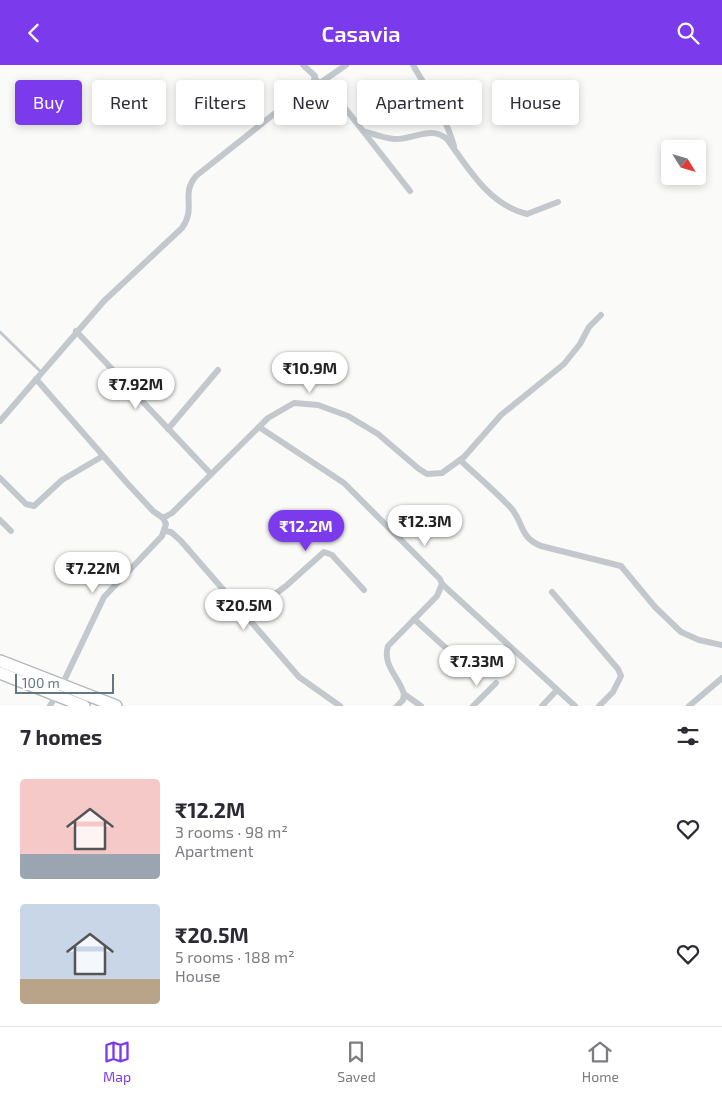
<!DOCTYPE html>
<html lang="en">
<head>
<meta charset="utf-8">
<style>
  :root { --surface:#fff; --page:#f2f2f3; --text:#2b2b33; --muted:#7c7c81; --line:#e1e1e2; --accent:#7c3aed }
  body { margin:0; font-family:"Exo 2",sans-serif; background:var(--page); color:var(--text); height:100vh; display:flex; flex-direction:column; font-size:19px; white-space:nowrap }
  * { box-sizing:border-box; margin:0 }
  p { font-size:16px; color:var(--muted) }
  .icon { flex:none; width:28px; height:28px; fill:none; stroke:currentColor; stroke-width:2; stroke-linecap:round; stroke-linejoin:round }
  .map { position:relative; height:641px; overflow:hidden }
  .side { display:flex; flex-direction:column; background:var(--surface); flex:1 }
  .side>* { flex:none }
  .hud { position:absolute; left:15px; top:15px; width:692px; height:45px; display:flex; gap:10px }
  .needle { width:32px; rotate:127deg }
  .fabs { position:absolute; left:661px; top:75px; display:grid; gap:10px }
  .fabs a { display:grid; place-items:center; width:45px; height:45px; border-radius:5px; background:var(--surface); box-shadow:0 2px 8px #0003; font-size:25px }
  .scale { position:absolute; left:15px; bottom:12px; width:99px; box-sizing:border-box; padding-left:5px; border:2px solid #657683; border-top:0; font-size:14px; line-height:18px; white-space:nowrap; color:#657683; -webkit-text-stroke:4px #fff; paint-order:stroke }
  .price { position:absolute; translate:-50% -42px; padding:0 11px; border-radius:18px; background:#fff; color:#222; font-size:16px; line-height:32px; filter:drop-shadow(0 1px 2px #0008) }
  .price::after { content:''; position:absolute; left:50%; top:30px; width:15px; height:11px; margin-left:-8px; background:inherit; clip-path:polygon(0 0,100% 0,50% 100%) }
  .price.selected { background:var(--accent); color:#fff }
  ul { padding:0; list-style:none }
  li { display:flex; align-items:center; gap:15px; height:125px; padding:0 20px }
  li span { display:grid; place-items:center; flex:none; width:140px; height:100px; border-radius:5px; color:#555 }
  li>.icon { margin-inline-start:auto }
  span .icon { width:60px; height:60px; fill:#fffc; stroke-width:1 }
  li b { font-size:21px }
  h2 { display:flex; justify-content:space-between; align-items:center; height:60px; padding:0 20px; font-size:21px }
  .chip { padding:0 18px; border-radius:5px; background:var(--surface); box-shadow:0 2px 8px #0003; font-size:18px; line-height:45px }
  .chip.selected { background:var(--accent); color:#fff }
  header { display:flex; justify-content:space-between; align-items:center; height:65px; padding:0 20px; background:var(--accent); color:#fff; font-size:22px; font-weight:600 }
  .dock { display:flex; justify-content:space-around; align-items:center; height:70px; border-top:1px solid var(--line); background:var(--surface); font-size:14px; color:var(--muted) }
  .dock a { display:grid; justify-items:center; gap:2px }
  .dock .selected { color:var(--accent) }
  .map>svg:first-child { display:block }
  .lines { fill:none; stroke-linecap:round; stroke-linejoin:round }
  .highway-casing { stroke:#b4b9bd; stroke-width:14 }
  .lane { stroke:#c3c8cc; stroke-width:3 }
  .street { stroke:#c3c8cc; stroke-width:6 }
  .highway { stroke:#fff; stroke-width:11 }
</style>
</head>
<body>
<header><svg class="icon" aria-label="back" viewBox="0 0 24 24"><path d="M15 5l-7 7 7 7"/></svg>Casavia<svg class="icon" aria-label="search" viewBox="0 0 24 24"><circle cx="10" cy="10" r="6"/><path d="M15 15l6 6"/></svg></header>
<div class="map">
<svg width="722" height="641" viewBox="0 0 722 641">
  <rect width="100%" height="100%" fill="#fafaf8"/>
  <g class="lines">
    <defs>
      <g id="highway">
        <polyline points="0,596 116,641"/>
        <polyline points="0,608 84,641"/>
      </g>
    </defs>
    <use href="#highway" class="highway-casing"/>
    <polyline class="lane" points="0,267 41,307"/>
    <g class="street">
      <path d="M413,0C428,26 446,52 454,81"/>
      <polyline points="315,14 334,29 410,126"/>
      <polyline points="320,18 346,0"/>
      <path d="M363,66C373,69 383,73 394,74C414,75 430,60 447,74C469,104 489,140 527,149L558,137"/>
      <polyline points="76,266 210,408"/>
      <polyline points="36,314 127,418 153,446 163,453 172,448 268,353 294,338 318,340 348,351 378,369 419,404 427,409 442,408 464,392 501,350 564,299 580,279 589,262 601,250"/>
      <path d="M0,356L104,236L182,163C197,142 180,130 196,111L313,18L315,11L303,0"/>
      <path d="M259,362L344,418L440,514L442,519L437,531L388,581C382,600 399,612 404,629L403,635L397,641"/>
      <polyline points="168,364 218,305"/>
      <path d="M460,395C477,411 495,426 511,443C524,458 519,472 541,481L621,501L655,542L681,567L699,575L722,580"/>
      <polyline points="0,413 26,439 34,441 62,415 103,391"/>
      <polyline points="0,455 11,466"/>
      <polyline points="165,466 171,467 181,476 299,612 340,641"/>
      <polyline points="442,519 575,641"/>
      <polyline points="552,527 618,604 621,611 613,627 599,641"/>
      <polyline points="245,551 286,521 324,487 332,490 364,525"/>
      <polyline points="414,554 459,595"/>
      <polyline points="62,620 104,532 162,471 166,459 163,453"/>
      <polyline points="404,629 421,641"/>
      <polyline points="50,641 56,630"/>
      <polyline points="473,641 496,618"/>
      <polyline points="542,641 557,625"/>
      <polyline points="689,641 722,613"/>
    </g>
    <use href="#highway" class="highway"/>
  </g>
</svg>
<div class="fabs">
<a><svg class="needle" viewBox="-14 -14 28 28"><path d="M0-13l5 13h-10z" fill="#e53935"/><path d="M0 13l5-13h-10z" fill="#7c7c81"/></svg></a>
</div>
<div class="scale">100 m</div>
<b class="price" style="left:310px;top:329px">₹10.9M</b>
<b class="price" style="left:136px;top:345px">₹7.92M</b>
<b class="price" style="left:425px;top:482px">₹12.3M</b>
<b class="price selected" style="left:306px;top:487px">₹12.2M</b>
<b class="price" style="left:93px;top:529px">₹7.22M</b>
<b class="price" style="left:244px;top:566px">₹20.5M</b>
<b class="price" style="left:477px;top:622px">₹7.33M</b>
<div class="hud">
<a class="chip selected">Buy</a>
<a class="chip">Rent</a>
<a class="chip">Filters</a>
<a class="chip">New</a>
<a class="chip">Apartment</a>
<a class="chip">House</a>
</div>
</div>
<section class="side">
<h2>7 homes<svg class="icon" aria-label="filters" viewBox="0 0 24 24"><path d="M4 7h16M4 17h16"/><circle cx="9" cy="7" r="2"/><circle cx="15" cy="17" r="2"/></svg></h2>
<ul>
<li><span style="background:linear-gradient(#f6c9c9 75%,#9aa5b1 0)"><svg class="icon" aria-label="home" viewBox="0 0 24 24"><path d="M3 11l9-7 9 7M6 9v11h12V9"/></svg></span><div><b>₹12.2M</b><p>3 rooms · 98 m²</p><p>Apartment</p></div><svg class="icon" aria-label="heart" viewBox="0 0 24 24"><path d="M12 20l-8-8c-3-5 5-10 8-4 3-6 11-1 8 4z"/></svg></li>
<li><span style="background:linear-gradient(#c9d6e8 75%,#b9a48a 0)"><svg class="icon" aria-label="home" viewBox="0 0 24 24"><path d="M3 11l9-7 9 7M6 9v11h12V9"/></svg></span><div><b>₹20.5M</b><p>5 rooms · 188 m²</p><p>House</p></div><svg class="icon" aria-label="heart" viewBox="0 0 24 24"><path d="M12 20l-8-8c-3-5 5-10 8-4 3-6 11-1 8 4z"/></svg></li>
</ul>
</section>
<nav class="dock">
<a class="selected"><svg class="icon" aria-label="map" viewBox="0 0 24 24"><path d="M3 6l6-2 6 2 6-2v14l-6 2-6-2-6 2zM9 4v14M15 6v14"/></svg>Map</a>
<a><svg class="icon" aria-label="saved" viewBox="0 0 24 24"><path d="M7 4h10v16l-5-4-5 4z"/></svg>Saved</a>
<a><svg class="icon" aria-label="home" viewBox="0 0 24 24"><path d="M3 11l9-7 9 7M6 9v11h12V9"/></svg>Home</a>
</nav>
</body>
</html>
